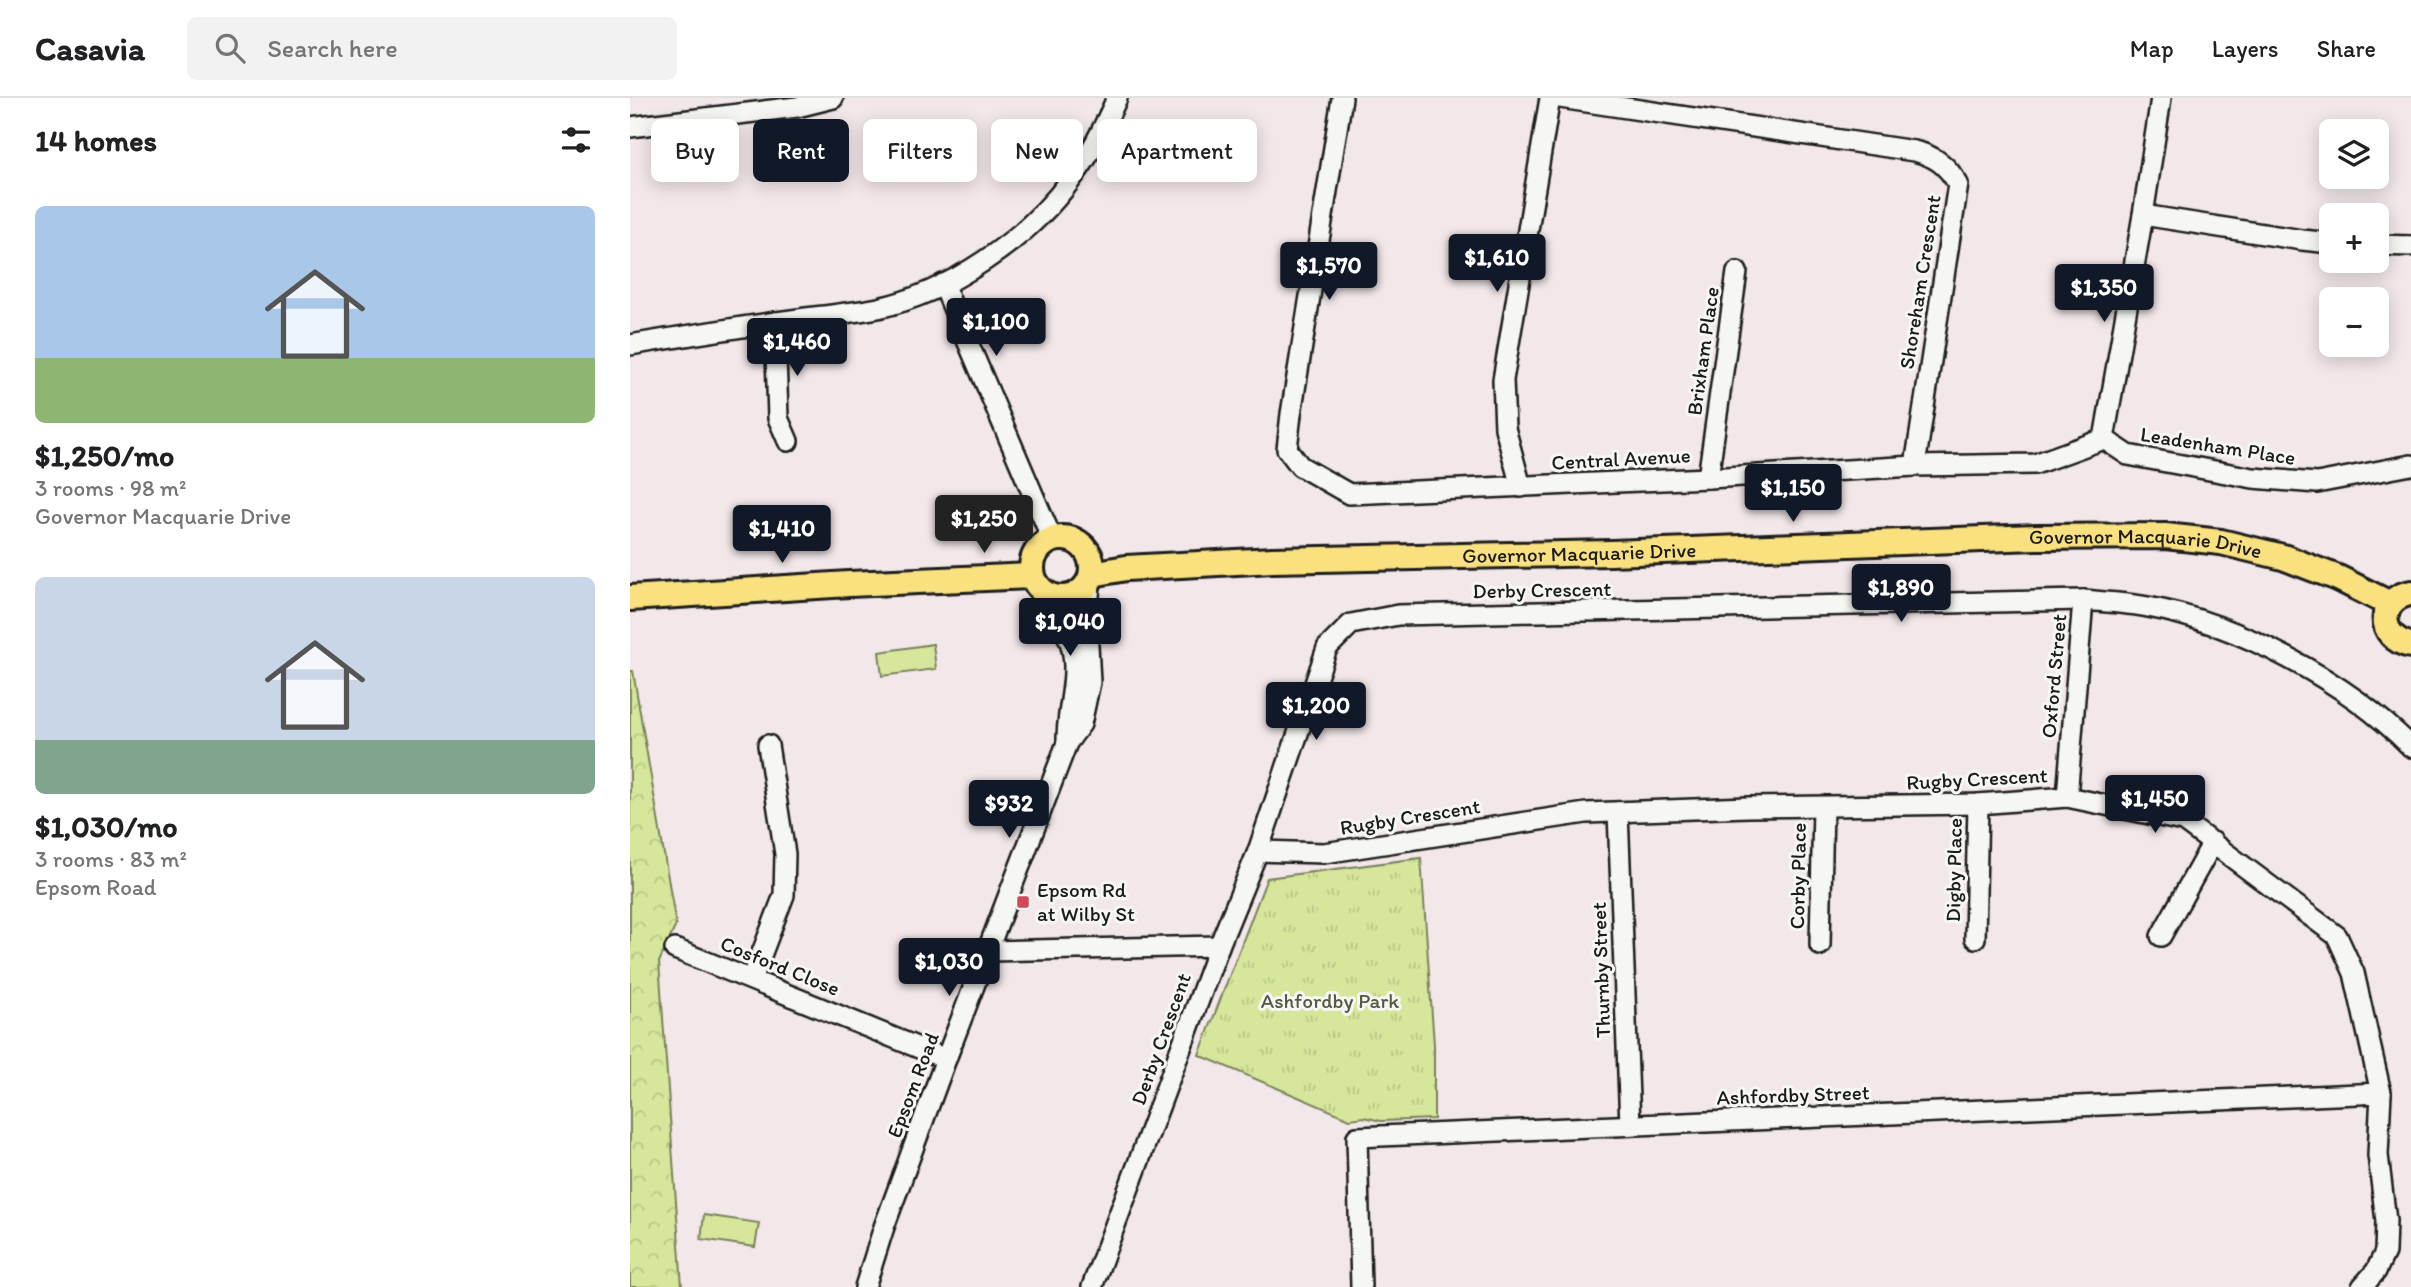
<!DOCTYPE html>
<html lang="en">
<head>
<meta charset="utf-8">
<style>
  :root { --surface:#fff; --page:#f2f2f2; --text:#202124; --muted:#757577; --line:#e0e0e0; --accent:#111827 }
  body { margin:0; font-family:Itim,sans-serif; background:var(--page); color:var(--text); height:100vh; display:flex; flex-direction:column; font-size:26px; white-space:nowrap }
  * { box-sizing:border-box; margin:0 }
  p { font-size:23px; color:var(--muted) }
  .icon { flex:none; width:38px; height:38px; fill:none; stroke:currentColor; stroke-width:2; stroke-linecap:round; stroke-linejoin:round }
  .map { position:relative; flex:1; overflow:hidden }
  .sheet { display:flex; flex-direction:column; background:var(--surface); width:630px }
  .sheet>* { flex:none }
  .top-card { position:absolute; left:21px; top:21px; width:665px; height:63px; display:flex; gap:14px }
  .fabs { position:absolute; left:1689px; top:21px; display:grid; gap:14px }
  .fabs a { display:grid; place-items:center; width:70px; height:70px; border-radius:10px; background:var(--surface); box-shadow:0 4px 18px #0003; font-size:35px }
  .price { position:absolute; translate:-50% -60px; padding:0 16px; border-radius:7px; background:var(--accent); color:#fff; font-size:23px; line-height:46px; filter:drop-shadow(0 2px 4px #0008) }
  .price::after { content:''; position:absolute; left:50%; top:42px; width:21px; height:16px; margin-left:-10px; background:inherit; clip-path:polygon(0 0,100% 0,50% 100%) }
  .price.active { background:#222; color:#fff }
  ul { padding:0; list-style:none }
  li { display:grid; align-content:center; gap:14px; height:371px; padding:0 35px }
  li span { display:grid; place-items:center; height:217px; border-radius:10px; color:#555 }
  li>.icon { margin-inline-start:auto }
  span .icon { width:126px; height:126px; fill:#fffc; stroke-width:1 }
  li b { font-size:30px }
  h2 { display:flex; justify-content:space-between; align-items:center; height:84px; padding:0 35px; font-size:30px }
  .chip { padding:0 24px; border-radius:10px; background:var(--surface); box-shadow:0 4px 18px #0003; font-size:24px; line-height:63px }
  .chip.active { background:var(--accent); color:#fff }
  header { display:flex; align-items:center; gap:42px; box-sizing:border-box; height:98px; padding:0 35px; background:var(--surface); border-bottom:2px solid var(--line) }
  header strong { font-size:33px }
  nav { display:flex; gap:38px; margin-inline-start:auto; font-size:24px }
  .search { width:490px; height:63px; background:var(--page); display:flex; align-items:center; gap:18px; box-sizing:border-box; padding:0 24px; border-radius:10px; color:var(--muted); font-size:26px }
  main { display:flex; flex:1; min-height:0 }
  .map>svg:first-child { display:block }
  .forest { fill:url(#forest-crowns); stroke:#79825c; stroke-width:2 }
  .park { fill:url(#park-tufts); stroke:#79825c; stroke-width:2 }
  .pitch { fill:#d6e79b; stroke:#79825c; stroke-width:2 }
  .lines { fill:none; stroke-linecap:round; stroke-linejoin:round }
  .minor-casing { stroke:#1c1c1c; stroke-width:24 }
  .major-casing { stroke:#1c1c1c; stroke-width:30 }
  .minor { stroke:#f6f6f2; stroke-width:19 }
  .major { stroke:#fae180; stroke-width:24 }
  .poi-dot { fill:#d1495b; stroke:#f6f6f2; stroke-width:2.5 }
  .labels { text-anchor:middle; stroke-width:6; stroke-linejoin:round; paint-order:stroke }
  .street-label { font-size:21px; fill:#1c1c1c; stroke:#f6f6f2 }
  .poi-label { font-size:21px; fill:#1c1c1c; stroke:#f6f6f2; text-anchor:start }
  .park-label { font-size:21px; fill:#545942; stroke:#f6f6f2 }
</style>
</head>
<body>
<header>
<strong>Casavia</strong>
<div class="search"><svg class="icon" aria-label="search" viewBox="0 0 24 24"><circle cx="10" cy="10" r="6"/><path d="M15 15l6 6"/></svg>Search here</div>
<nav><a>Map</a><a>Layers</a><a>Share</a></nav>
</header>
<main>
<section class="sheet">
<h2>14 homes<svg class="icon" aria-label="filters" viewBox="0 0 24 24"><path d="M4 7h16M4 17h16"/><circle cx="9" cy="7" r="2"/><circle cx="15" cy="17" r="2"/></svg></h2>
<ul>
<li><span style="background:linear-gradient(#a9c7e8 70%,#8fb573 0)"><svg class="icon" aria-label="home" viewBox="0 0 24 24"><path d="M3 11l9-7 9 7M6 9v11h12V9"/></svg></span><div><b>$1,250/mo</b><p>3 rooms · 98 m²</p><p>Governor Macquarie Drive</p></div></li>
<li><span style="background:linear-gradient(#c9d6e8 75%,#7fa58c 0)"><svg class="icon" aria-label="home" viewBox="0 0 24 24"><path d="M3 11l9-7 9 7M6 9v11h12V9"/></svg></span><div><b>$1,030/mo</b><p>3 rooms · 83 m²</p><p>Epsom Road</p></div></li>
</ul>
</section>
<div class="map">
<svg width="1781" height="1189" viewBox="0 0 1781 1189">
  <defs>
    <pattern id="forest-crowns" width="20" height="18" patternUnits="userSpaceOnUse" patternTransform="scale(1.75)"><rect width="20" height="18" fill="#d6e79b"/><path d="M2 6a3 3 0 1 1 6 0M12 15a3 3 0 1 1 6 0" fill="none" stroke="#b7c685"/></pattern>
    <pattern id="park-tufts" width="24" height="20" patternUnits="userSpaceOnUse" patternTransform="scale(1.75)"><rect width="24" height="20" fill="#d6e79b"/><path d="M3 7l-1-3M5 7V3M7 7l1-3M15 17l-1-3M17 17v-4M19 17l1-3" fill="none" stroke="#b7c685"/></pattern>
  </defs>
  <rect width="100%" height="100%" fill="#f2e7e9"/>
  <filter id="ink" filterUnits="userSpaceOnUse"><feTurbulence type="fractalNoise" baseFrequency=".0143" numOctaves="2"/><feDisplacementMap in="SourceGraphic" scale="14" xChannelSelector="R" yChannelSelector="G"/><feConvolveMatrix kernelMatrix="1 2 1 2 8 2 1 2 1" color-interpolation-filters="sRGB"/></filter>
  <g filter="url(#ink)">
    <polygon class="forest" points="0,573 3,573 46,827 29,864 52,1189 0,1189"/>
    <polygon class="park" points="791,760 804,947 804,1021 751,1023 734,1019 720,1021 569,957 637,780"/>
    <g class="pitch">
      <polygon points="303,546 306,571 252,578 249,554"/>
      <polygon points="74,1117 129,1125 125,1149 71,1141"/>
    </g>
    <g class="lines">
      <defs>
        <g id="minor">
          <polyline points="712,0 661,316 657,351 670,368 719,396 1078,380 1285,368 1405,366 1474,341"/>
          <path d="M930,0L1284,53C1305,58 1317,67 1328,86L1285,368"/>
          <polyline points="0,29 167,9 203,0"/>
          <polyline points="1513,117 1672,142 1701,145"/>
          <polyline points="1746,147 1781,148"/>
          <polyline points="313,186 422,441"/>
          <polyline points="145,224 148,320 158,343"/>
          <path d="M0,247C49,239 98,231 147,224C181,219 215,216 248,210C319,195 397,141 440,83C460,58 474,29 487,0"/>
          <polyline points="1474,341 1513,117 1531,0"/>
          <polyline points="1474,341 1498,357 1623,380 1687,385 1781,367"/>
          <polyline points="1078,380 1107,174"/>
          <polyline points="891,389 875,330 873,282 920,0"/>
          <path d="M412,493C422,511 435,528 441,547C450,579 436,611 437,645"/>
          <polyline points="1437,699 1453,502"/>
          <polyline points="988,714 1000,1027"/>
          <polyline points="628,753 694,755 956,715 1118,709 1348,706 1437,699 1553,723 1707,838 1724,875 1751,995 1748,1057 1756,1123 1755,1154 1746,1173 1732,1189"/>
          <polyline points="1531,838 1583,744"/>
          <polyline points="1345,840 1348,706"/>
          <polyline points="1190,847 1193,709"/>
          <polyline points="45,851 316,961"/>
          <polyline points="358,853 589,848"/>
          <polyline points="122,881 154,797 155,756 138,647"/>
          <polyline points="235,1189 254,1129 316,961 437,645 451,626 460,584 457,529 460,484"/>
          <path d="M462,1189L589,848L628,753L697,550L721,526L768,517L1453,502C1475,504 1497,505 1518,509C1607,525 1718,584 1781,649"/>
          <polyline points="731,1189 727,1039 1751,995"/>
        </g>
        <g id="major">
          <circle cx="432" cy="470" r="30"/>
          <path id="s1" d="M462,476L496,470L643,462L981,455L1406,439L1535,438L1591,444L1653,459L1708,480L1760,506"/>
          <path d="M1781,495C1747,500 1747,541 1781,547"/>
          <polyline points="0,500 219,486 402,478"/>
        </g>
      </defs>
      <use href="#minor" class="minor-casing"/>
      <use href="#major" class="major-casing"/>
      <use href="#minor" class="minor"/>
      <use href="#major" class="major"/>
    </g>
  </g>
  <rect class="poi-dot" x="386" y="797" width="14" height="14" rx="3.5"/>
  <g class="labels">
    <g class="street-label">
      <text transform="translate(1290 184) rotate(-81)" y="7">Shoreham Crescent</text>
      <text transform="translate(1073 253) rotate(-82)" y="7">Brixham Place</text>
      <text transform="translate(1588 348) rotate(9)" y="7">Leadenham Place</text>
      <text transform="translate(991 361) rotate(-3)" y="7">Central Avenue</text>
      <text dy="7" stroke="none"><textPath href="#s1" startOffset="1055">Governor Macquarie Drive</textPath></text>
      <text dy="7" stroke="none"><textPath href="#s1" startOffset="488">Governor Macquarie Drive</textPath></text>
      <text transform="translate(912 492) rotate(-1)" y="7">Derby Crescent</text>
      <text transform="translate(1424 578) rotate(-85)" y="7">Oxford Street</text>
      <text transform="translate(1347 681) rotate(-3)" y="7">Rugby Crescent</text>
      <text transform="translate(780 719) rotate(-9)" y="7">Rugby Crescent</text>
      <text transform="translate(1324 772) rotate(-89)" y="7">Digby Place</text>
      <text transform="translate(1168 778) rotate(-89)" y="7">Corby Place</text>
      <text transform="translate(150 868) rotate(22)" y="7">Cosford Close</text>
      <text transform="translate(971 872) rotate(-92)" y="7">Thurnby Street</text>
      <text transform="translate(531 941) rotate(-70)" y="7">Derby Crescent</text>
      <text transform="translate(283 987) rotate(-69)" y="7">Epsom Road</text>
      <text transform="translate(1163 997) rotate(-2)" y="7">Ashfordby Street</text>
    </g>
    <g class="poi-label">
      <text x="407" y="799">Epsom Rd<tspan x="407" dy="24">at Wilby St</tspan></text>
    </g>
    <g class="park-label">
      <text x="700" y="910">Ashfordby Park</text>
    </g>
  </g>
</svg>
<div class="fabs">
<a><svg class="icon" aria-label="layers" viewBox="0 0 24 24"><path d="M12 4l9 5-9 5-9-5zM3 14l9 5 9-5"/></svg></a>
<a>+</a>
<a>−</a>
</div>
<b class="price" style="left:867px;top:196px">$1,610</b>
<b class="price" style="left:699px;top:204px">$1,570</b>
<b class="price" style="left:1474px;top:226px">$1,350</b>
<b class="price" style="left:366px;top:260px">$1,100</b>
<b class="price" style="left:167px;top:280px">$1,460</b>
<b class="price" style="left:1163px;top:426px">$1,150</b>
<b class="price active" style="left:354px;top:457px">$1,250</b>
<b class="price" style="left:152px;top:467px">$1,410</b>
<b class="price" style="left:1271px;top:526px">$1,890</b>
<b class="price" style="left:440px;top:560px">$1,040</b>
<b class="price" style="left:686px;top:644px">$1,200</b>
<b class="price" style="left:1525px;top:737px">$1,450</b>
<b class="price" style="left:379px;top:742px">$932</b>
<b class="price" style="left:319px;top:900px">$1,030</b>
<div class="top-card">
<a class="chip">Buy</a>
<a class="chip active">Rent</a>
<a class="chip">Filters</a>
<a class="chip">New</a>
<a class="chip">Apartment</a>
</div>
</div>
</main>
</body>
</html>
